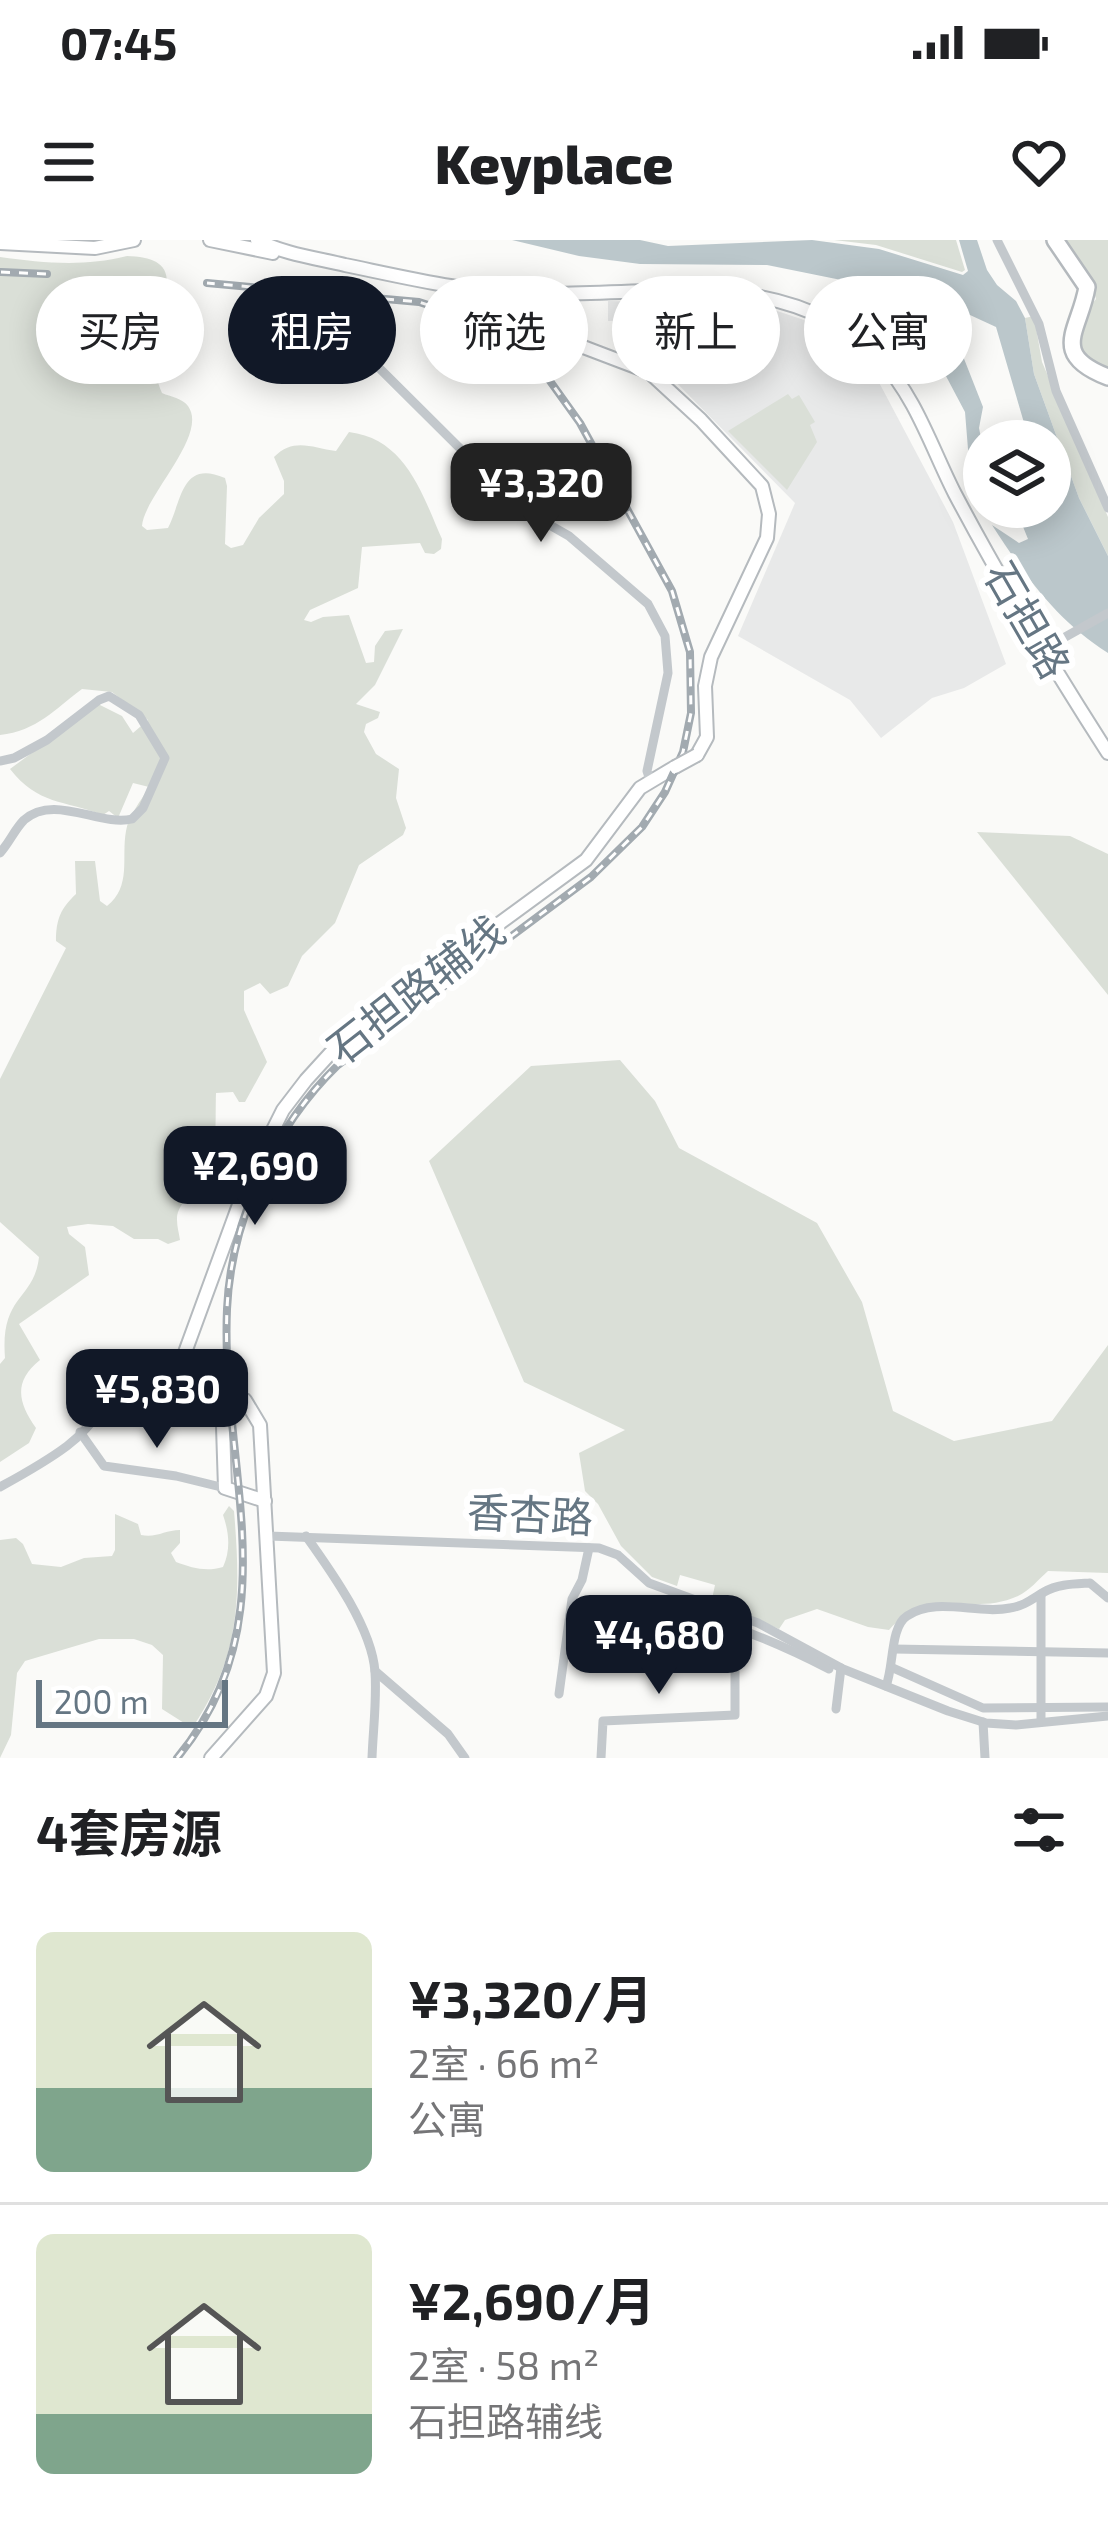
<!DOCTYPE html>
<html lang="zh">
<head>
<meta charset="utf-8">
<style>
  :root { --surface:#fff; --page:#f6f6f6; --text:#202124; --muted:#757577; --line:#e0e0e0; --accent:#111827 }
  body { margin:0; font-family:"Exo 2","Noto Sans SC",sans-serif; background:var(--page); color:var(--text); height:100vh; display:flex; flex-direction:column; font-size:45px; white-space:nowrap }
  * { box-sizing:border-box; margin:0 }
  p { font-size:39px; color:var(--muted) }
  .icon { flex:none; width:66px; height:66px; fill:none; stroke:currentColor; stroke-width:2; stroke-linecap:round; stroke-linejoin:round }
  .map { position:relative; height:1518px; overflow:hidden }
  .details { display:flex; flex-direction:column; background:var(--surface); flex:1 }
  .details>* { flex:none }
  .guide { position:absolute; left:36px; top:36px; width:1038px; height:108px; display:flex; gap:24px }
  .buttons { position:absolute; left:963px; top:180px; display:grid; gap:24px }
  .buttons a { display:grid; place-items:center; width:108px; height:108px; border-radius:50%; background:var(--surface); box-shadow:0 6px 30px #0003; font-size:60px }
  .scale { position:absolute; left:36px; bottom:30px; width:192px; box-sizing:border-box; padding-left:12px; border:6px solid #657683; border-top:0; font-size:33px; line-height:42px; white-space:nowrap; color:#657683; -webkit-text-stroke:9px #fff; paint-order:stroke }
  .price { position:absolute; translate:-50% -102px; padding:0 27px; border-radius:24px; background:var(--accent); color:#fff; font-size:39px; line-height:78px; filter:drop-shadow(0 3px 6px #0008) }
  .price::after { content:''; position:absolute; left:50%; top:72px; width:36px; height:27px; margin-left:-18px; background:inherit; clip-path:polygon(0 0,100% 0,50% 100%) }
  .price.current { background:#222; color:#fff }
  ul { padding:0; list-style:none }
  li { display:flex; align-items:center; gap:36px; height:300px; padding:0 36px }
  li+li { border-top:3px solid var(--line) }
  li span { display:grid; place-items:center; flex:none; width:336px; height:240px; border-radius:18px; color:#555 }
  li>.icon { margin-inline-start:auto }
  span .icon { width:144px; height:144px; fill:#fffc; stroke-width:1 }
  li b { font-size:51px }
  h2 { display:flex; justify-content:space-between; align-items:center; height:144px; padding:0 36px; font-size:51px }
  .tag { padding:0 42px; border-radius:54px; background:var(--surface); box-shadow:0 6px 30px #0003; font-size:42px; line-height:108px }
  .tag.current { background:var(--accent); color:#fff }
  .status { display:flex; justify-content:space-between; align-items:center; height:84px; padding:0 60px; background:var(--surface); direction:ltr }
  .status svg { height:33px; fill:currentColor }
  header { display:flex; justify-content:space-between; align-items:center; height:156px; padding:0 36px; background:var(--surface); font-size:54px; font-weight:800 }
  .map>svg:first-child { display:block }
  .built { fill:#e8e9e9 }
  .green { fill:#dadfd7 }
  .water { fill:#bbc7cb }
  .lines { fill:none; stroke-linecap:round; stroke-linejoin:round }
  .major-casing { stroke:#b5babe; stroke-width:16 }
  .highway-casing { stroke:#b4b9bd; stroke-width:20 }
  .minor { stroke:#c3c8cc; stroke-width:9 }
  .major { stroke:#fff; stroke-width:12 }
  .highway { stroke:#fff; stroke-width:15 }
  .rail-casing { stroke:#a2aab0; stroke-width:8 }
  .rail { stroke:#fff; stroke-width:3; stroke-dasharray:9; stroke-linecap:butt }
  .major-bridge-casing { stroke:#b5babe; stroke-width:16; stroke-linecap:butt }
  .major-bridge { stroke:#fff; stroke-width:12 }
  .labels { text-anchor:middle; stroke-width:12; stroke-linejoin:round; paint-order:stroke }
  .street-label { font-size:42px; fill:#657683; stroke:#fff }
</style>
</head>
<body>
<div class="status"><b>07:45</b><svg viewBox="0 0 49 12"><path d="M0 12V9h3v3zM5 12V6h3v6zM10 12V3h3v9zM15 12V0h3v12zM26 1h20v11H26zM47 4h2v5h-2z"/></svg></div>
<header><svg class="icon" aria-label="menu" viewBox="0 0 24 24"><path d="M4 6h16M4 12h16M4 18h16"/></svg>Keyplace<svg class="icon" aria-label="heart" viewBox="0 0 24 24"><path d="M12 20l-8-8c-3-5 5-10 8-4 3-6 11-1 8 4z"/></svg></header>
<div class="map">
<svg width="1108" height="1518" viewBox="0 0 1108 1518">
  <rect width="100%" height="100%" fill="#fafaf8"/>
  <polygon class="built" points="608,61 756,64 804,80 843,105 874,133 953,282 1006,424 964,448 932,458 881,498 850,460 738,396 795,263 657,123 671,115 656,88 642,92 637,80 608,81"/>
  <g class="green">
    <polygon points="834,0 956,0 965,30 962,32 876,5"/>
    <polygon points="1061,0 1108,0 1108,133 1077,112 1079,80 1096,59 1089,36"/>
    <path d="M127,16C158,17 174,26 164,59L143,74C155,100 151,128 162,153C171,157 182,158 188,166C209,195 144,256 142,286L147,290L168,288C182,261 181,219 225,238L227,246L225,304L231,308L243,305L259,278L284,254V241L274,217C294,197 312,208 336,211L349,192C406,199 422,254 442,299L441,309L434,314L425,313L420,303L362,307L358,348L310,370L304,380L311,382L323,377L349,375L366,423L374,422L375,406L385,391L403,389L375,445L356,464L380,472L378,478L366,484L364,492L376,514L399,529L396,558L406,588L403,595L359,625L335,683L302,716L288,746L270,754L260,743L244,751V770L267,822L245,862H239L233,852L216,853C215,881 218,905 207,932C201,950 176,961 177,980C177,987 179,993 180,1000L168,1004L158,999H134L113,986L88,984L67,987L69,994L85,1007L89,1035L19,1084L40,1120C13,1142 18,1162 36,1188L29,1203L0,1222V1124L5,1118C0,1054 34,1061 39,1017L0,982V839L66,708L56,701C56,679 61,668 76,654L75,621H95L100,661L107,666C132,646 121,618 126,591C128,576 141,561 149,547L133,543L118,578L109,571L103,575C64,560 38,565 10,529L98,464L122,476L133,493L148,480L112,452L82,449C55,469 37,491 0,495V17C44,23 83,27 127,16Z"/>
    <polygon points="1034,76 1042,122 1108,277 1108,316 1079,258 1034,134 1025,78"/>
    <polygon points="788,154 792,159 799,155 815,182 810,185 817,202 787,250 728,191"/>
    <polygon points="977,592 1070,596 1108,614 1108,755"/>
    <path d="M620,820L655,861L679,908L817,983L862,1062L893,1171L954,1201L1052,1181L1108,1105V1333L1048,1331C1039,1339 1029,1351 1018,1356C969,1378 932,1343 889,1390L868,1387L817,1369L785,1380L779,1389L712,1359L715,1345L680,1335L677,1346L652,1337L621,1306L598,1264L585,1251L579,1213L625,1190L524,1142L429,921L531,826Z"/>
    <path d="M229,1266L234,1271C241,1355 241,1416 192,1488L162,1469L163,1415L152,1405L134,1399H99L25,1421L17,1433L11,1495L0,1518V1300L16,1298L23,1304L32,1324L61,1327L84,1318L112,1316L115,1310V1274L138,1284L141,1295C157,1298 165,1290 180,1290V1303L171,1313L176,1322C192,1328 206,1332 223,1327C231,1310 229,1292 223,1275Z"/>
  </g>
  <g class="water">
    <path d="M512,0H640L668,6L812,0L879,9L963,35L968,31L959,0H977L987,30L997,45L1016,61L1025,78L1034,134L1079,258L1108,316V413C1056,380 1025,336 992,285L1019,303L1028,299L1015,267H1050V201H1025L1027,193L996,87L970,75L915,65L866,45L767,25L640,24L579,16Z"/>
    <polygon points="959,106 983,167 979,188 984,213 984,249 968,209 965,172 938,121 941,111"/>
  </g>
  <g class="lines">
    <defs>
      <g id="major">
        <polyline points="210,0 273,13"/>
        <path d="M257,0C284,14 316,18 345,25C408,38 469,53 534,54C653,56 788,24 880,119C916,157 932,209 955,254C1002,343 1054,429 1108,513"/>
        <polyline points="0,3 95,8 134,0"/>
        <polyline points="454,50 486,70 649,132 701,180 762,246 769,274 767,298 711,417 705,446 707,497 697,515"/>
        <polyline points="222,1156 225,1248 265,1261"/>
        <path d="M211,1518L266,1456L274,1433L260,1185L245,1160C219,1155 189,1155 180,1126L248,940L283,870L306,840L337,806L373,776L586,620L640,548L675,527"/>
      </g>
      <path id="highway" d="M1055,0L1087,47C1080,90 1048,114 1108,137"/>
    </defs>
    <use href="#major" class="major-casing"/>
    <use href="#highway" class="highway-casing"/>
    <g class="minor">
      <polyline points="997,0 1039,84 1056,151 1108,268"/>
      <polyline points="345,94 520,268 569,296 648,364 665,396 668,433 647,531 650,540"/>
      <polyline points="1042,410 1108,373"/>
      <path d="M0,521L14,518L47,500L99,460L109,456L139,475L165,518L143,568L132,579C100,587 54,553 24,580C15,589 9,603 0,613"/>
      <polyline points="80,1192 104,1226 176,1236 225,1248"/>
      <path d="M0,1247C22,1235 47,1221 67,1206C111,1173 113,1124 180,1126"/>
      <polyline points="268,1296 599,1308 618,1315 649,1343 758,1383 843,1429 948,1471 986,1483 1016,1485 1108,1476"/>
      <path d="M306,1296C331,1331 372,1388 375,1432C377,1460 373,1490 372,1518"/>
      <path d="M621,1362C696,1369 763,1395 829,1429"/>
      <polyline points="894,1409 1108,1413"/>
      <polyline points="893,1428 983,1468 1108,1467"/>
      <polyline points="375,1431 448,1494 465,1518"/>
      <path d="M886,1446C894,1426 890,1387 907,1376C936,1356 978,1375 1010,1368C1024,1366 1032,1359 1044,1352C1058,1344 1074,1344 1090,1343L1108,1358"/>
      <polyline points="559,1454 572,1359 582,1340 589,1308"/>
      <polyline points="836,1469 841,1428"/>
      <polyline points="983,1482 985,1518"/>
      <polyline points="1041,1482 1041,1354"/>
      <polyline points="601,1518 603,1481 735,1475 735,1418 741,1389"/>
    </g>
    <use href="#major" class="major"/>
    <use href="#highway" class="highway"/>
    <defs>
      <g id="rail">
        <polyline points="1,32 47,34"/>
        <path d="M177,1518C292,1380 220,1228 227,1069C231,980 274,887 338,825L591,637L642,587L665,552L683,512L691,473L690,412L672,351L580,183L545,134L519,110L466,77L419,62L207,43"/>
      </g>
    </defs>
    <use href="#rail" class="rail-casing"/>
    <use href="#rail" class="rail"/>
    <defs>
      <polyline id="major-bridge" points="675,527 697,515"/>
    </defs>
    <use href="#major-bridge" class="major-bridge-casing"/>
    <use href="#major-bridge" class="major-bridge"/>
  </g>
  <g class="labels">
    <g class="street-label">
      <text transform="translate(1027 380) rotate(60)" y="15">石担路</text>
      <text transform="translate(416 750) rotate(-38)" y="15">石担路辅线</text>
      <text transform="translate(530 1275) rotate(3)" y="15">香杏路</text>
    </g>
  </g>
</svg>
<div class="buttons">
<a><svg class="icon" aria-label="layers" viewBox="0 0 24 24"><path d="M12 4l9 5-9 5-9-5zM3 14l9 5 9-5"/></svg></a>
</div>
<div class="scale">200 m</div>
<b class="price current" style="left:541px;top:305px">¥3,320</b>
<b class="price" style="left:255px;top:988px">¥2,690</b>
<b class="price" style="left:157px;top:1211px">¥5,830</b>
<b class="price" style="left:659px;top:1457px">¥4,680</b>
<div class="guide">
<a class="tag">买房</a>
<a class="tag current">租房</a>
<a class="tag">筛选</a>
<a class="tag">新上</a>
<a class="tag">公寓</a>
</div>
</div>
<section class="details">
<h2>4套房源<svg class="icon" aria-label="filters" viewBox="0 0 24 24"><path d="M4 7h16M4 17h16"/><circle cx="9" cy="7" r="2"/><circle cx="15" cy="17" r="2"/></svg></h2>
<ul>
<li><span style="background:linear-gradient(#dfe7d0 65%,#7fa58c 0)"><svg class="icon" aria-label="home" viewBox="0 0 24 24"><path d="M3 11l9-7 9 7M6 9v11h12V9"/></svg></span><div><b>¥3,320/月</b><p>2室 · 66 m²</p><p>公寓</p></div></li>
<li><span style="background:linear-gradient(#dfe7d0 75%,#7fa58c 0)"><svg class="icon" aria-label="home" viewBox="0 0 24 24"><path d="M3 11l9-7 9 7M6 9v11h12V9"/></svg></span><div><b>¥2,690/月</b><p>2室 · 58 m²</p><p>石担路辅线</p></div></li>
</ul>
</section>
</body>
</html>
